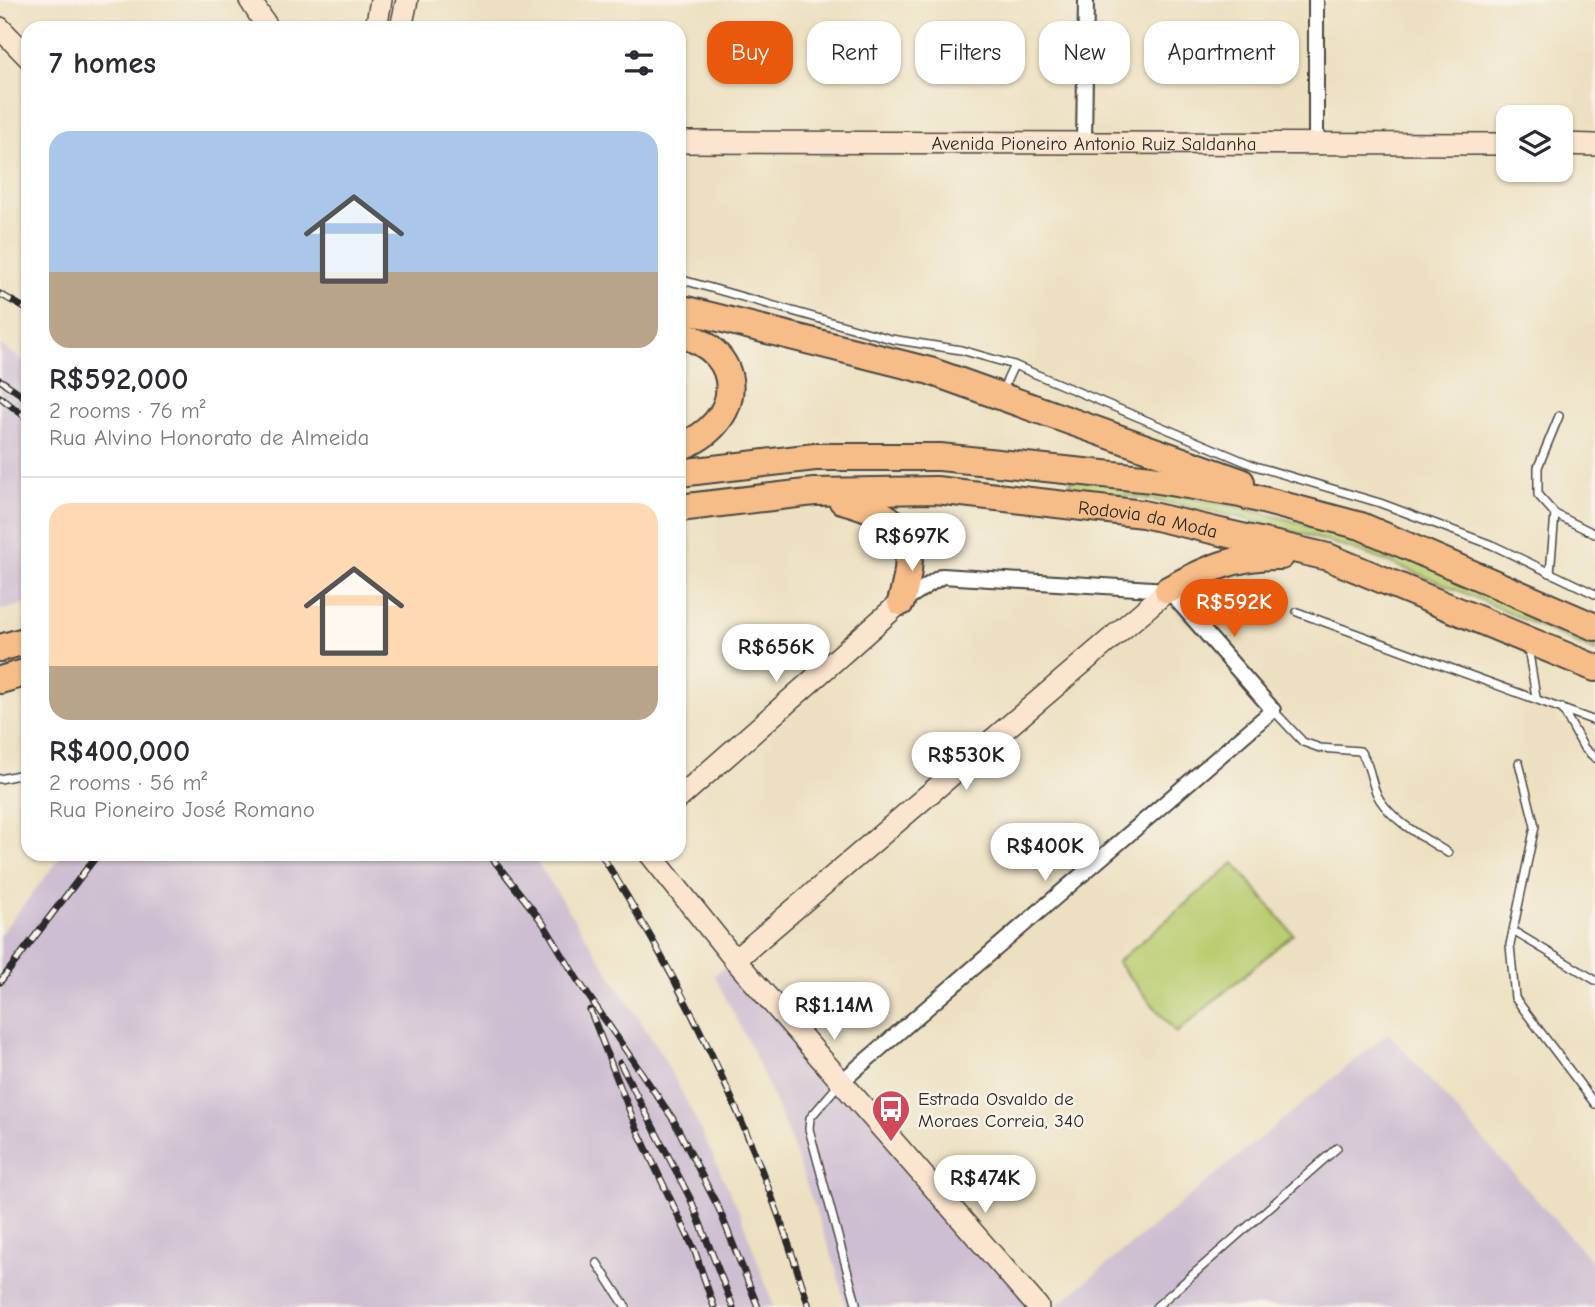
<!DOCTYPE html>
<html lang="en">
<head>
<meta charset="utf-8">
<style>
  :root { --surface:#fff; --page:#f7f7f7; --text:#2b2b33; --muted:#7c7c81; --line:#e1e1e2; --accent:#ea580c }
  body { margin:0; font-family:"Comic Neue",sans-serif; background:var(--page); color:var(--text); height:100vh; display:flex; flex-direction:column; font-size:26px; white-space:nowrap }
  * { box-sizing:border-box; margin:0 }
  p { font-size:23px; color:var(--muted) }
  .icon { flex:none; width:38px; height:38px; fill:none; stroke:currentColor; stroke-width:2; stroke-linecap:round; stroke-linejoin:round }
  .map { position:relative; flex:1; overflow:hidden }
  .sheet { position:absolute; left:21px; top:21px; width:665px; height:840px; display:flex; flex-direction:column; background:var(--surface); border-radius:21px; box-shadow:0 2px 5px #0004 }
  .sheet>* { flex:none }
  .banner { position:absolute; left:707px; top:21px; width:665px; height:63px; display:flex; gap:14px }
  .controls { position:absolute; left:1496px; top:105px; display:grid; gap:14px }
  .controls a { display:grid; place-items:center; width:77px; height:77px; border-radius:14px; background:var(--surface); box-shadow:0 2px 5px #0004; font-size:35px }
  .price { position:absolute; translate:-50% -60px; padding:0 16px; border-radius:24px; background:#fff; color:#222; font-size:23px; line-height:46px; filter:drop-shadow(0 2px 4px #0008) }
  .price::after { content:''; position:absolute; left:50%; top:42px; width:21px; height:16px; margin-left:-10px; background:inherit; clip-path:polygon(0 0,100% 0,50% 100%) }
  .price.selected { background:var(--accent); color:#fff }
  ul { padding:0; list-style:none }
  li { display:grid; align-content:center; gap:14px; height:371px; padding:0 28px }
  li+li { border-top:2px solid var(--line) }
  li span { display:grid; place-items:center; height:217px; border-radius:21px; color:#555 }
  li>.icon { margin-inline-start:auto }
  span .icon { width:126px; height:126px; fill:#fffc; stroke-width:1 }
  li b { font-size:30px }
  h2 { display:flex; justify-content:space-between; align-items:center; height:84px; padding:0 28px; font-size:30px }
  .tag { padding:0 24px; border-radius:21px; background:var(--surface); box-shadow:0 2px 5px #0004; font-size:24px; line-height:63px }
  .tag.selected { background:var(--accent); color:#fff }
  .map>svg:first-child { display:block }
  .industrial { fill:#cebed1 }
  .green { fill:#bacd71; stroke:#727c4e; stroke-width:2 }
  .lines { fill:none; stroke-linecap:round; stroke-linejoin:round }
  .lane-casing { stroke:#484641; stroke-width:10 }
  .street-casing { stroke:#484641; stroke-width:18 }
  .secondary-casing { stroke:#484641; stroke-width:24 }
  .highway-casing { stroke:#484641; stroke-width:30 }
  .lane { stroke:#fff; stroke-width:7 }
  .street { stroke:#fff; stroke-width:14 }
  .secondary { stroke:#fce5cf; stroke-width:21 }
  .highway { stroke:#f7bd88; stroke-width:26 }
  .rail-casing { stroke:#2b2b2b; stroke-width:7 }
  .rail { stroke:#f7f3e8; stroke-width:4.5; stroke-dasharray:13; stroke-linecap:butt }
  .labels { text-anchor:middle; stroke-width:5; stroke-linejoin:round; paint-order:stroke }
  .street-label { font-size:19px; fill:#2b2b2b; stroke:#f7f3e8 }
  .poi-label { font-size:19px; fill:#2b2b2b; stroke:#f7f3e8; text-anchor:start }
</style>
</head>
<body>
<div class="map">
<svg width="1595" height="1307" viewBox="0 0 1595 1307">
  <rect width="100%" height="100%" fill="#f7f3e8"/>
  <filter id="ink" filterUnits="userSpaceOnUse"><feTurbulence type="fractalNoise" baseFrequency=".0143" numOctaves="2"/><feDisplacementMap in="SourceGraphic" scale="14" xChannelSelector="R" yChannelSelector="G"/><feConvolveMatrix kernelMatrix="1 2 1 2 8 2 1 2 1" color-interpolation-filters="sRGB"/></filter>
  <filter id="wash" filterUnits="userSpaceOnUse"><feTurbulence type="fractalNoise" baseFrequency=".00686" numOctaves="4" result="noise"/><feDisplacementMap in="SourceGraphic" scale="28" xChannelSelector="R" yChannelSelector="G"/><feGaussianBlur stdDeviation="1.57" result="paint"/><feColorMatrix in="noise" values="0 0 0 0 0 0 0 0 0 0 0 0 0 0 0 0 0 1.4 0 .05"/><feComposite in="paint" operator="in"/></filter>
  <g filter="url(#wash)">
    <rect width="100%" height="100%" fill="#ede0c0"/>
    <g class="industrial">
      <polygon points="0,345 28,363 28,603 0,611"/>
      <polygon points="63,854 532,854 661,1053 688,1104 741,1215 774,1307 0,1307 0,935"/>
      <polygon points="735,960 1038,1307 846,1307 835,1265 789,1136 753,1051 714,975"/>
      <polygon points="1388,1033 1595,1265 1595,1307 1055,1307"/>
    </g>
    <g class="green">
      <path d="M1071,478C1171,492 1268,510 1363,542C1442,568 1518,606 1595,639V652C1518,617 1441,580 1360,552C1266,520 1169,500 1070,488Z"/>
      <polygon points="1234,863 1293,934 1176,1033 1117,962"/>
    </g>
  </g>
  <g filter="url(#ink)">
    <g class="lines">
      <defs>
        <g id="lane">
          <polyline points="679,279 891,339 961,350 1014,365"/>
          <polyline points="1002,391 1014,365 1255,466 1380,503 1492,545 1595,594"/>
          <polyline points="1559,416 1538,467 1538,495 1555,514 1595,534"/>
          <polyline points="1550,573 1555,514"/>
          <polyline points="1297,612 1595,721"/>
          <polyline points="1528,647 1536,697"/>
          <polyline points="1562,708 1584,748 1595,758"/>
          <path d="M1273,710L1303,742L1320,748L1360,751C1372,766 1370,785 1380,800C1396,824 1425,838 1448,853"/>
          <polyline points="1519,763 1535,826 1510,945 1515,998 1595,1104"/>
          <polyline points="0,779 28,773"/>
          <polyline points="1513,931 1595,980"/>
          <polyline points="839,1084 810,1118 809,1129 857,1307"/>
          <polyline points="597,1263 626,1307"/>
          <polyline points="1156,1307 1337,1148"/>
        </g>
        <g id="street">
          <polyline points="1084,142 1086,0"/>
          <polyline points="1316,142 1316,0"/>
          <polyline points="841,1082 1273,710 1168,590 942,576 902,602"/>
        </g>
        <g id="secondary">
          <polyline points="250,0 268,28"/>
          <polyline points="0,28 28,57"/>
          <polyline points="376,28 381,0"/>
          <polyline points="401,28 407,0"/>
          <path id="s1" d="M679,142L1508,144"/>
          <polyline points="1561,144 1595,145"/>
          <polyline points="679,798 901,602"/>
          <polyline points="650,854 735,960 1038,1307"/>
          <polyline points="735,960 1168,590"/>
        </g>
        <g id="highway">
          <polyline points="679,308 930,371 1241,482"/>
          <path d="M679,334C749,352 744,424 679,447"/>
          <polyline points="679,473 815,457 940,457 1152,479 1240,494 1361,526 1595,627"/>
          <path d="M842,500C906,517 920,538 901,602"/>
          <path id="s2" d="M679,508L814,492L936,490L1143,514L1328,557L1595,668"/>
          <path d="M1168,590C1206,569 1238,555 1281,556"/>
          <polyline points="0,648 28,640"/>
          <polyline points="0,680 28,672"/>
        </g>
      </defs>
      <use href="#lane" class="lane-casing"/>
      <use href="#street" class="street-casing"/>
      <use href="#secondary" class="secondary-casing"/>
      <use href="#highway" class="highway-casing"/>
      <use href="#lane" class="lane"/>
      <use href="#street" class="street"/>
      <use href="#secondary" class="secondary"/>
      <use href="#highway" class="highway"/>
      <defs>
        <g id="rail">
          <polyline points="0,294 28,310"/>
          <polyline points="0,380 28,399"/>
          <polyline points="0,397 28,419"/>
          <polyline points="489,854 543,923 577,979 673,1119 719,1209 758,1307"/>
          <path d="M601,854C691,996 760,1146 809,1307"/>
          <polyline points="0,982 98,854"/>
          <polyline points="590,1010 636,1127 694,1249 714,1307"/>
          <polyline points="620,1063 691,1200 733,1307"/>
        </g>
      </defs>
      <use href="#rail" class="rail-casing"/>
      <use href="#rail" class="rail"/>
    </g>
  </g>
  <defs>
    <symbol id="bus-pin" viewBox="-11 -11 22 30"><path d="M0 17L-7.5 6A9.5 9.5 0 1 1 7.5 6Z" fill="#d1495b" stroke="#f7f3e8"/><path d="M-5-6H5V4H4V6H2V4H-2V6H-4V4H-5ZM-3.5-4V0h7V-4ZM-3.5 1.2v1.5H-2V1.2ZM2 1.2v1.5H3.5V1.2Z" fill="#fff"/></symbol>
  </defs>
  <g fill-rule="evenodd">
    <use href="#bus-pin" x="869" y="1087" width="44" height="60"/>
  </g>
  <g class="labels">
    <g class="street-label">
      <text dy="7" stroke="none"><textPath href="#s1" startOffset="415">Avenida Pioneiro Antonio Ruiz Saldanha</textPath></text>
      <text dy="7" stroke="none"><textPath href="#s2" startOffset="472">Rodovia da Moda</textPath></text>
    </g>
    <g class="poi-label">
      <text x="918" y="1105">Estrada Osvaldo de<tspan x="918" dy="22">Moraes Correia, 340</tspan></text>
    </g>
  </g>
</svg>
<div class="controls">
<a><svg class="icon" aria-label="layers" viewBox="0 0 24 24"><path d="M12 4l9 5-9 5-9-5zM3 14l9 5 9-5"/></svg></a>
</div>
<b class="price" style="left:912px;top:573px">R$697K</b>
<b class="price selected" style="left:1234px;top:639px">R$592K</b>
<b class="price" style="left:776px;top:684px">R$656K</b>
<b class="price" style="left:966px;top:792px">R$530K</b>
<b class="price" style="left:1045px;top:883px">R$400K</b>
<b class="price" style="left:834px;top:1042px">R$1.14M</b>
<b class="price" style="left:985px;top:1215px">R$474K</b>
<div class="banner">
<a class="tag selected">Buy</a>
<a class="tag">Rent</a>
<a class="tag">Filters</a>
<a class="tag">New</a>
<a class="tag">Apartment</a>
</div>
<section class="sheet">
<h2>7 homes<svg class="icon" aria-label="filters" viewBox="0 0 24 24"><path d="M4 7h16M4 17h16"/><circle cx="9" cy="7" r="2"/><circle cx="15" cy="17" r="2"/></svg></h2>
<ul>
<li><span style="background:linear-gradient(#a9c7e8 65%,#b9a48a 0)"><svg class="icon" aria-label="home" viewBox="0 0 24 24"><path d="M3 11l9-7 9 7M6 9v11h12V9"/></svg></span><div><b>R$592,000</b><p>2 rooms · 76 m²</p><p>Rua Alvino Honorato de Almeida</p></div></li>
<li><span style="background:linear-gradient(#ffd9b3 75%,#b9a48a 0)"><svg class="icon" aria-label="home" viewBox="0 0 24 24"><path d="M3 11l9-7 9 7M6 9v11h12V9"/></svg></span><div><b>R$400,000</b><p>2 rooms · 56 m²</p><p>Rua Pioneiro José Romano</p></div></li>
</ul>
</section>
</div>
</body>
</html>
